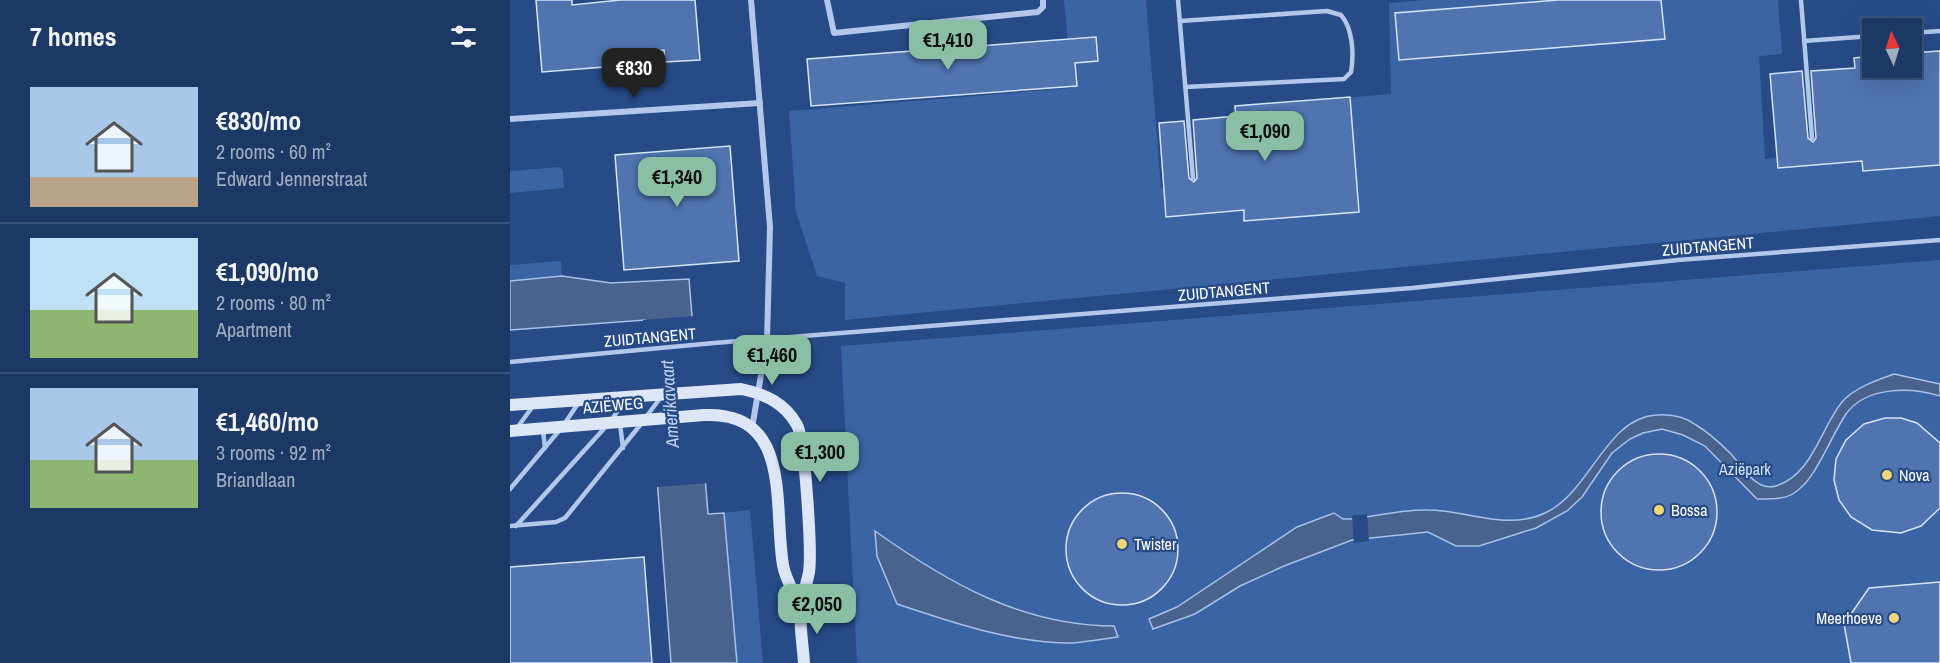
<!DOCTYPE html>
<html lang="en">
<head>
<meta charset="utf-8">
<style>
  :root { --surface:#1c3865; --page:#253f6b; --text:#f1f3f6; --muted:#a0acbf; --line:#3a5279; --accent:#8abfa5 }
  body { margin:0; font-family:"Archivo Narrow",sans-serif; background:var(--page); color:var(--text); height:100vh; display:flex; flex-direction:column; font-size:22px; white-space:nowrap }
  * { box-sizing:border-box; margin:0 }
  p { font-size:20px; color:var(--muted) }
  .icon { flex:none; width:33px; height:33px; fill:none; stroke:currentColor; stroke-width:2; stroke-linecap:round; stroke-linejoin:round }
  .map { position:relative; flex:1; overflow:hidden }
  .side { display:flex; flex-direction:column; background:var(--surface); width:510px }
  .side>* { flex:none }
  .needle { width:39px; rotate:356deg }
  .fabs { position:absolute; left:1352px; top:18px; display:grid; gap:12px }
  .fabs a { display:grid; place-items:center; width:60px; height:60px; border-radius:0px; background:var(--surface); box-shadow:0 6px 24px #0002,0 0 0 2px var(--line); font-size:30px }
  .price { position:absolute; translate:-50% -51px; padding:0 14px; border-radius:12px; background:var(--accent); color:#111; font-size:20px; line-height:39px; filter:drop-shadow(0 2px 3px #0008) }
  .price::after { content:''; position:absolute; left:50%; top:36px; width:18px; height:14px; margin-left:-9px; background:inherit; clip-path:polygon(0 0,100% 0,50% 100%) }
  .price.selected { background:#222; color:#fff }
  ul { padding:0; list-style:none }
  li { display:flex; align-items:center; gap:18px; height:150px; padding:0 30px }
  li+li { border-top:2px solid var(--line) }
  li span { display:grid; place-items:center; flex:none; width:168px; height:120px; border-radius:0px; color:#555 }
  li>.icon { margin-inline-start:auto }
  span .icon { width:72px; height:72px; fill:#fffc; stroke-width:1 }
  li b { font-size:26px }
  h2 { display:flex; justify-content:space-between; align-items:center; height:72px; padding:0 30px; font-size:26px }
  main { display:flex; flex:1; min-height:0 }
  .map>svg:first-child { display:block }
  .green { fill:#3b64a4 }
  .water { fill:#49628e; stroke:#a7c1e9; stroke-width:1.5 }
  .pier { fill:#264b87 }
  .building { fill:#4f74af; stroke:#d6e3f7; stroke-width:1.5 }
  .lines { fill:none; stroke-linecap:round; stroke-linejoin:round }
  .lane { stroke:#b2c7e9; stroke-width:4.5 }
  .street { stroke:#b2c7e9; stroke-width:6 }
  .secondary { stroke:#dce6f7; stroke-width:12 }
  .poi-dot { fill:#f1d678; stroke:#264b87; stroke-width:2 }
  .labels { text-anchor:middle; stroke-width:4.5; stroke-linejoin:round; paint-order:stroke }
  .street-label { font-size:16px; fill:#fff; stroke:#264b87 }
  .park-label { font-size:16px; fill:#d6e3f7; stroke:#264b87 }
  .poi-label { font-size:16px; fill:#fff; stroke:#264b87; text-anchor:start }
  .water-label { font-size:18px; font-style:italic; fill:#bed2f0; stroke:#264b87 }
</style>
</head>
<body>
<main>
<section class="side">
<h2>7 homes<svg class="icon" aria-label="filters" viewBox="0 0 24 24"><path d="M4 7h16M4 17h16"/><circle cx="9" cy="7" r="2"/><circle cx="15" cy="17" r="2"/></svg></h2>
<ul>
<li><span style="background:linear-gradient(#a9c7e8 75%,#b9a48a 0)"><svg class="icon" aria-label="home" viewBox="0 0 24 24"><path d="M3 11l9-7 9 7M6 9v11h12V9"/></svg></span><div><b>€830/mo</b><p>2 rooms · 60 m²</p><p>Edward Jennerstraat</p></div></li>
<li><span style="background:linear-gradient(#bfe0f5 60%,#8fb573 0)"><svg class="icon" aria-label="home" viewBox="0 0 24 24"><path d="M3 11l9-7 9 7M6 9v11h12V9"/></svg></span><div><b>€1,090/mo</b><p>2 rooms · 80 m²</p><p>Apartment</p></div></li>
<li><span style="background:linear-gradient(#a9c7e8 60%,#8fb573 0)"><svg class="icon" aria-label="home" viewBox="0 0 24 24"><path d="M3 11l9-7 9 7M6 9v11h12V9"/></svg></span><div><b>€1,460/mo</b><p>3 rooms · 92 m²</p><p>Briandlaan</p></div></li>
</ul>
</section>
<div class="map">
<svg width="1430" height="663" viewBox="0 0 1430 663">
  <rect width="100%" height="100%" fill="#264b87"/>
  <g class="green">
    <polygon points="554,0 636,0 651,188 727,182 723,107 881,94 879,3 916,0 1268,0 1272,54 1249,56 1255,159 1350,147 1362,68 1401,68 1401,54 1430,51 1430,216 335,320 335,283 307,276 286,212 279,111 562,88"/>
    <polygon points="49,167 53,170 54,188 0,193 0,171"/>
    <polygon points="1430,260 1430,663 347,663 331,346"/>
    <polygon points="51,261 52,276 0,281 0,265"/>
    <polygon points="240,510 253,663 227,663 214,513"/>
  </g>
  <g class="water">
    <polygon points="52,276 101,283 179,279 198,514 214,513 227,663 161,663 135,320 0,330 0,281"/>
    <path d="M1384,374L1430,384V396C1401,387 1356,386 1336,414C1328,426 1321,441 1314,454C1307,467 1299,482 1287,491C1276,500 1261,499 1247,499L1195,446L1173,435L1152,429L1133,433L1120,439L1102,453L1072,497L1057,511L1026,528L969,546H946L918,532L842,540L774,566L730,586L685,614L643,629L639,619L667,607L787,527L824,513L833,519H842C867,516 894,509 918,510C957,510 997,531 1035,513C1080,493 1096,417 1147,415C1161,414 1175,417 1186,425C1198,432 1211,444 1221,454C1232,466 1246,492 1266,486C1303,474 1310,429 1332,402C1344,388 1367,380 1384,374Z"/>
    <path d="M365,531C438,583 513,626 604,626L608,637C593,639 577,642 562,643C501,643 444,623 387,604L367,556Z"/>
  </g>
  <g class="pier">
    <polygon points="186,316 199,483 146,487 133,320"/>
    <polygon points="857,514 859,541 844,543 842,516"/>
  </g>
  <g class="building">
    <polygon points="26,0 62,0 62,5 110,0 185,0 190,60 155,62 154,50 106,56 107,66 32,72"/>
    <polygon points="1048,0 1151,0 1155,39 889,60 885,13"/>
    <polygon points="586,37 588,61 565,63 567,86 301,106 297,59"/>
    <polygon points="1430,51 1430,165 1353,171 1352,161 1268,168 1260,74 1292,71 1298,138 1303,142 1306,138 1301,71 1345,68 1344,58 1362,56 1362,68 1401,68 1401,53"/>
    <polygon points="840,97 849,212 734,221 734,210 656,217 649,123 674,121 679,178 684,182 687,178 683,120 726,116 725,106"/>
    <polygon points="220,146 229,261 114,270 105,155"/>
    <polygon points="1375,418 1391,418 1407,423 1430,443 1430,508 1411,526 1391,533 1362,530 1341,517 1329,500 1324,480 1326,459 1336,440 1354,424"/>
    <circle cx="1149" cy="512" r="58"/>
    <circle cx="612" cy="549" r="56"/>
    <polygon points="134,557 142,663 0,663 0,567"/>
    <polygon points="1430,582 1430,663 1341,663 1334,624 1359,588"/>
  </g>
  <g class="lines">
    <g class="lane">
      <polyline points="668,0 683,178"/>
      <polyline points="1291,0 1302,138"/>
      <path d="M670,21L817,11L831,15C843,29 844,54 841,72L834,79L675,87"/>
      <polyline points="1401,33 1430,31"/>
      <polyline points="1294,41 1362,36"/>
      <polyline points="0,362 204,343 902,288 1168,260 1430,240"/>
      <polyline points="136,417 151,397"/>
      <polyline points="110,424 113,448"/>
      <polyline points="7,428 23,406"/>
      <polyline points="33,430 35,448"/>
      <polyline points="0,489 53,426 69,402"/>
      <polyline points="0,526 46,522 55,518 131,424"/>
      <polyline points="6,526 100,422 116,399"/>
    </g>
    <g class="street">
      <polyline points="241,0 260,227 257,340 242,428"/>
      <polyline points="317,0 324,33 528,12 533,7 533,0"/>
      <polyline points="0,119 250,103"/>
    </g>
    <g class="secondary">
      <path d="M0,405L231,389C255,394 275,403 287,425C295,439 302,553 299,572C297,584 292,595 291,608C289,625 293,645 294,663"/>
      <path d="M0,431L194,415C283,411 263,505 273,565C275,579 285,594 291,608"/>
    </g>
  </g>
  <g class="poi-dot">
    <circle cx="1377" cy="475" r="6"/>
    <circle cx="1149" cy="510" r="6"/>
    <circle cx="612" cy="544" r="6"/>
    <circle cx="1384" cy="618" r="6"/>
  </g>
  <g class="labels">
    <g class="street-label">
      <text transform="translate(1198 246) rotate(-5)" y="6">ZUIDTANGENT</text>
      <text transform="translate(714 291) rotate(-5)" y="6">ZUIDTANGENT</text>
      <text transform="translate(140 337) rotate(-5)" y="6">ZUIDTANGENT</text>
      <text transform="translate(103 405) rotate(-5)" y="6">AZIËWEG</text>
    </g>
    <g class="park-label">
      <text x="1235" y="475">Aziëpark</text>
    </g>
    <g class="poi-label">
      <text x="1389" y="481">Nova</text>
      <text x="1161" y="516">Bossa</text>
      <text x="624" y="550">Twister</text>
      <text x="1372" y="624" text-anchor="end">Meerhoeve</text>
    </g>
    <g class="water-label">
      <text transform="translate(160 404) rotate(-94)" y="6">Amerikavaart</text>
    </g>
  </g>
</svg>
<div class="fabs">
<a><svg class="needle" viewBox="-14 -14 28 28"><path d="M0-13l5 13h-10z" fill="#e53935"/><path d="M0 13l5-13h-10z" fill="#a0acbf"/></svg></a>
</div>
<b class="price" style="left:438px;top:71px">€1,410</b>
<b class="price selected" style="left:124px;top:99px">€830</b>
<b class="price" style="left:755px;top:162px">€1,090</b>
<b class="price" style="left:167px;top:208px">€1,340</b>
<b class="price" style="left:262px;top:386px">€1,460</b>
<b class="price" style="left:310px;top:483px">€1,300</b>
<b class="price" style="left:307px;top:635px">€2,050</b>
</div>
</main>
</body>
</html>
